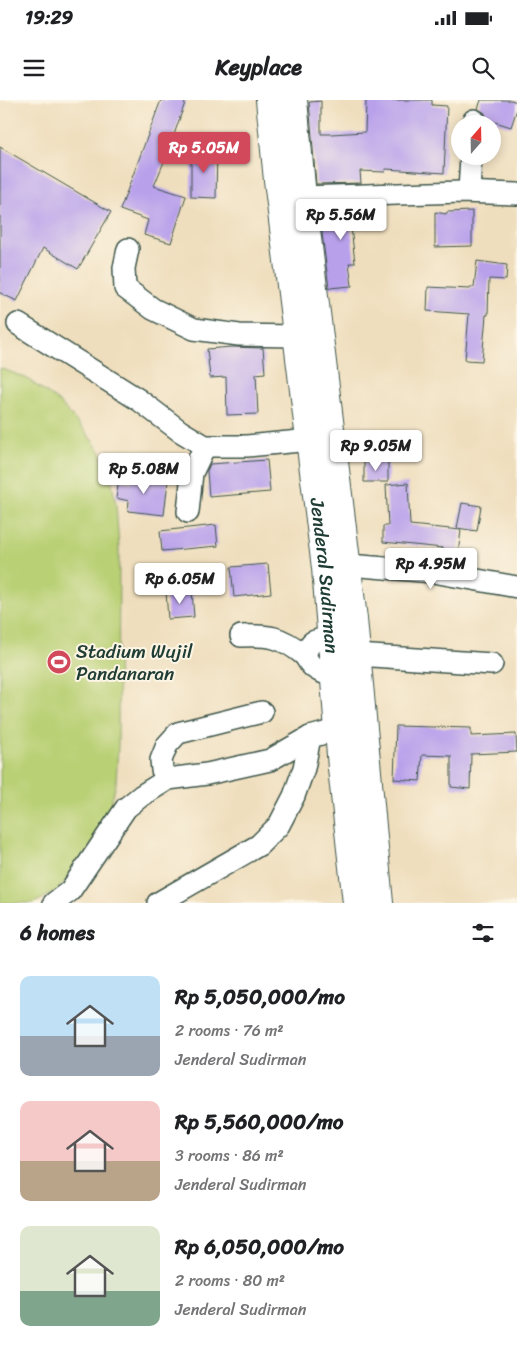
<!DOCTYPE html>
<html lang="en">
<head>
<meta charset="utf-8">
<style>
  :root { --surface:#fff; --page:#f6f6f6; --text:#202124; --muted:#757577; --accent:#d1495b }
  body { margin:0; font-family:Sriracha,sans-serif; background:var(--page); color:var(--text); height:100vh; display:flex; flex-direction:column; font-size:19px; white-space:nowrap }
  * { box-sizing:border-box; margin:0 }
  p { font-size:16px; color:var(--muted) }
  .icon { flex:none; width:28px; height:28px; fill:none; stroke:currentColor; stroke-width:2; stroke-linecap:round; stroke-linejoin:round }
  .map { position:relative; height:803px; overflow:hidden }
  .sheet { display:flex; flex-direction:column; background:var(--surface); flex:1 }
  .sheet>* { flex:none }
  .needle { width:32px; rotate:20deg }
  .tools { position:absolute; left:451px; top:15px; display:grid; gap:10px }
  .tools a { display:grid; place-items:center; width:50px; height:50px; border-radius:50%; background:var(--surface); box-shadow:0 2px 12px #0003; font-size:25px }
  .price { position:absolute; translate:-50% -42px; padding:0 11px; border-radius:5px; background:#fff; color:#222; font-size:16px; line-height:32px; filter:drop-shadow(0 1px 2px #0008) }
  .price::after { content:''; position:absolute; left:50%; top:30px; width:15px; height:11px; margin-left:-8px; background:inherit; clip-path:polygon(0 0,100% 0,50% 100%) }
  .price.on { background:var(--accent); color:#fff }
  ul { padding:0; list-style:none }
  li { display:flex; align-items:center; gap:15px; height:125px; padding:0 20px }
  li span { display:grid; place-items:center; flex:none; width:140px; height:100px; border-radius:10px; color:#555 }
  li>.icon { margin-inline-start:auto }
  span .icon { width:60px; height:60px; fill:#fffc; stroke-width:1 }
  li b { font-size:21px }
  h2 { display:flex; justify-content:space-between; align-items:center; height:60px; padding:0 20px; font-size:21px }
  .status { display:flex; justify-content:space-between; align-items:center; height:35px; padding:0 25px; background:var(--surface); direction:ltr }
  .status svg { height:14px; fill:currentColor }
  header { display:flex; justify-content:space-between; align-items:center; height:65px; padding:0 20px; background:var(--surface); font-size:22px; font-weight:700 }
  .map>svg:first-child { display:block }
  .green { fill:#b9d074; stroke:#6c8654 }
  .building { fill:#b8a0eb }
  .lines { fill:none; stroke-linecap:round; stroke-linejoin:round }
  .minor-casing { stroke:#3e5549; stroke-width:24 }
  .highway-casing { stroke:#3e5549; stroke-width:30 }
  .minor { stroke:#fff; stroke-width:21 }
  .highway { stroke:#fff; stroke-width:28 }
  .labels { text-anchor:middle; stroke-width:4; stroke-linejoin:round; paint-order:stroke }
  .street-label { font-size:19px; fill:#1f3d34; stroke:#fcf5e5 }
  .poi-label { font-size:19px; fill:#1f3d34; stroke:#fcf5e5; text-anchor:start }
</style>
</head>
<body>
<div class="status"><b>19:29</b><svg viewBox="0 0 49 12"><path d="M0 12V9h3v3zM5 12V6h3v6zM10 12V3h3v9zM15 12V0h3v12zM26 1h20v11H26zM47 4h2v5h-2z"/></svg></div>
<header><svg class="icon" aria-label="menu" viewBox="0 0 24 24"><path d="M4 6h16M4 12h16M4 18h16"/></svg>Keyplace<svg class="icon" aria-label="search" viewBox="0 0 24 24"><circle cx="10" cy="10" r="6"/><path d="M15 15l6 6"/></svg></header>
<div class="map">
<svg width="517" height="803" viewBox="0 0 517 803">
  <rect width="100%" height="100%" fill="#fcf5e5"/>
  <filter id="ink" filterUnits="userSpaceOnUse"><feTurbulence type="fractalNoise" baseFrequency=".02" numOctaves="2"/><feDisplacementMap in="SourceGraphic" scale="10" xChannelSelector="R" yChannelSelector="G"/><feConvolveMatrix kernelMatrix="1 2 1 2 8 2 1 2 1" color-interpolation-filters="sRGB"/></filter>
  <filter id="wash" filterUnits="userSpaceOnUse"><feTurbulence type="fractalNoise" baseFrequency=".0096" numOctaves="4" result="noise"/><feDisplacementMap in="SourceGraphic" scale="20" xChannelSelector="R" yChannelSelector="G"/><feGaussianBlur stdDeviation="1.12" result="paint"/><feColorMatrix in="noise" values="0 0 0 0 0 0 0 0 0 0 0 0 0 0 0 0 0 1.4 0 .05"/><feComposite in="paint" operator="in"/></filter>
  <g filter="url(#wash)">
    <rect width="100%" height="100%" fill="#efdebd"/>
    <polygon class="green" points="0,268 26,278 58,301 85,331 100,351 111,378 116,405 119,446 118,645 116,683 108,716 96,743 58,790 34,803 0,803"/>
    <g id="blocks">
      <g class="building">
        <polygon points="161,0 186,0 168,52 154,86 186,96 171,143 144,135 148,120 120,110"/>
        <polygon points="366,0 432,0 432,5 447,6 444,73 386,69 385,72 360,71 361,83 316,84 309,2 321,1 321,34 331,34 365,32"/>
        <polygon points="481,0 511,0 517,2 517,9 511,27 486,19 485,13 478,9"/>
        <polygon points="0,47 111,112 78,169 43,148 17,201 0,193"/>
        <polygon points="191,50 217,50 216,98 191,97"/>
        <polygon points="370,107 373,124 351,127 355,163 349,163 352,186 329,188 319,109"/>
        <polygon points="472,111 472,146 435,147 435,112 446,114 447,112"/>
        <polygon points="477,161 507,165 506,180 489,179 488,215 486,215 482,261 465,260 469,214 427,211 428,187 470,189 470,187 474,187"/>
        <polygon points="232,247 263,248 265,273 256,274 258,314 227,315 226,277 210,278 207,249"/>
        <polygon points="267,360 270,392 209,397 207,371 210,364"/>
        <polygon points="388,361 388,382 364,382 364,362"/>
        <polygon points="132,377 168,381 164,415 128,411 129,401 116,398 119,380 132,382"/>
        <polygon points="408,383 410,425 461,430 457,462 442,460 443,448 383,442 383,426 388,426 386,385"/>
        <polygon points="462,403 481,406 477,431 457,428"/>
        <polygon points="216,425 218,446 162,451 160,431"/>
        <polygon points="268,464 271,493 234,497 231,467"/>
        <polygon points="192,491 194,517 168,519 166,492"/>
        <polygon points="396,626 471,628 471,636 516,634 517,652 471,654 470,689 451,687 451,656 422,655 420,681 394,679"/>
      </g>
    </g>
  </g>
  <g filter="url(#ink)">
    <use href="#blocks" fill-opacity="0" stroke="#3e5549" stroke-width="1"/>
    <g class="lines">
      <defs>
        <g id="minor">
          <polyline points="474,24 474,20"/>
          <polyline points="469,92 471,56"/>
          <polyline points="302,97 462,92 517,94"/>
          <polyline points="128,149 124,168 125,188 153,209 194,229 239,235 297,236"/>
          <polyline points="18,224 139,300 180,331 205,346 247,346 311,340"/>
          <polyline points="188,412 192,373 205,346"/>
          <polyline points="331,467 361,466 433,472 517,487"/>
          <path d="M241,536C269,535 281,536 304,555C307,558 308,562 311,565C317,572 327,574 336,577"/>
          <polyline points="357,555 492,564"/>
          <path d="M305,556C310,538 316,540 333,538"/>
          <polyline points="168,679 162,670 161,660 167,645 178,633 262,612"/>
          <polyline points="54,803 70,791 126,708 141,696 168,679 207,674 270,660 310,637 340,629 352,628"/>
          <polyline points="158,803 259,745 279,725 294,696 304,668 310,637"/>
        </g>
        <g id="highway">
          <path id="s1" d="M270,0L278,80L326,468L342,668L357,803"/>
          <polyline points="293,0 302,97 353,519 379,803"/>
        </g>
      </defs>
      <use href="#minor" class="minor-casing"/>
      <use href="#highway" class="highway-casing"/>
      <use href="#minor" class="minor"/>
      <use href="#highway" class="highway"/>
    </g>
  </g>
  <defs>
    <symbol id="stadium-disc" viewBox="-11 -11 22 22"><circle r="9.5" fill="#d1495b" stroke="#fcf5e5"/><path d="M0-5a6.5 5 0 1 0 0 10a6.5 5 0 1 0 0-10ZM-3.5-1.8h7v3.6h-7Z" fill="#fff"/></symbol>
  </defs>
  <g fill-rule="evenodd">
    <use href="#stadium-disc" x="45" y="548" width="28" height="28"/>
  </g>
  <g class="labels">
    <g class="street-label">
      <text dy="7" stroke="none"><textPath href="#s1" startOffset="479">Jenderal Sudirman</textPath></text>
    </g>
    <g class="poi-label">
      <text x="76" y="558">Stadium Wujil<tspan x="76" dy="22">Pandanaran</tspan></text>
    </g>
  </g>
</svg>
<div class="tools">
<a><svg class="needle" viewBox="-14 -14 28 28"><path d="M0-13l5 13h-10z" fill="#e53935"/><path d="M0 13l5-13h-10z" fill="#757577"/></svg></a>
</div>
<b class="price on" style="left:204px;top:74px">Rp 5.05M</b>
<b class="price" style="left:341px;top:141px">Rp 5.56M</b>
<b class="price" style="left:376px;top:372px">Rp 9.05M</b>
<b class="price" style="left:144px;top:395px">Rp 5.08M</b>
<b class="price" style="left:431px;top:490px">Rp 4.95M</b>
<b class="price" style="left:180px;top:505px">Rp 6.05M</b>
</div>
<section class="sheet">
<h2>6 homes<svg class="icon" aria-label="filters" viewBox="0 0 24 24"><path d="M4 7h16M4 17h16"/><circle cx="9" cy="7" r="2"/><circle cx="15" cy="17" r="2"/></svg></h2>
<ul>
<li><span style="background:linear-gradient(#bfe0f5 60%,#9aa5b1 0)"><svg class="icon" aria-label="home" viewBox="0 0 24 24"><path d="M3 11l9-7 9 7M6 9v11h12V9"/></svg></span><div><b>Rp 5,050,000/mo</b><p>2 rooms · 76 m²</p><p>Jenderal Sudirman</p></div></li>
<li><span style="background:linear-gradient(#f6c9c9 60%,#b9a48a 0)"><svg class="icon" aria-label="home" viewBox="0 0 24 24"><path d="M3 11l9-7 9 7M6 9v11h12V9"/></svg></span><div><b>Rp 5,560,000/mo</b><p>3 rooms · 86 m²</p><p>Jenderal Sudirman</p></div></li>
<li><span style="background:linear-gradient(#dfe7d0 65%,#7fa58c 0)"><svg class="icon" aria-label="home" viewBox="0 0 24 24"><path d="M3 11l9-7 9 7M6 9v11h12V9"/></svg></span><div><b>Rp 6,050,000/mo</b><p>2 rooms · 80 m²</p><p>Jenderal Sudirman</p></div></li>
</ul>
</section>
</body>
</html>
